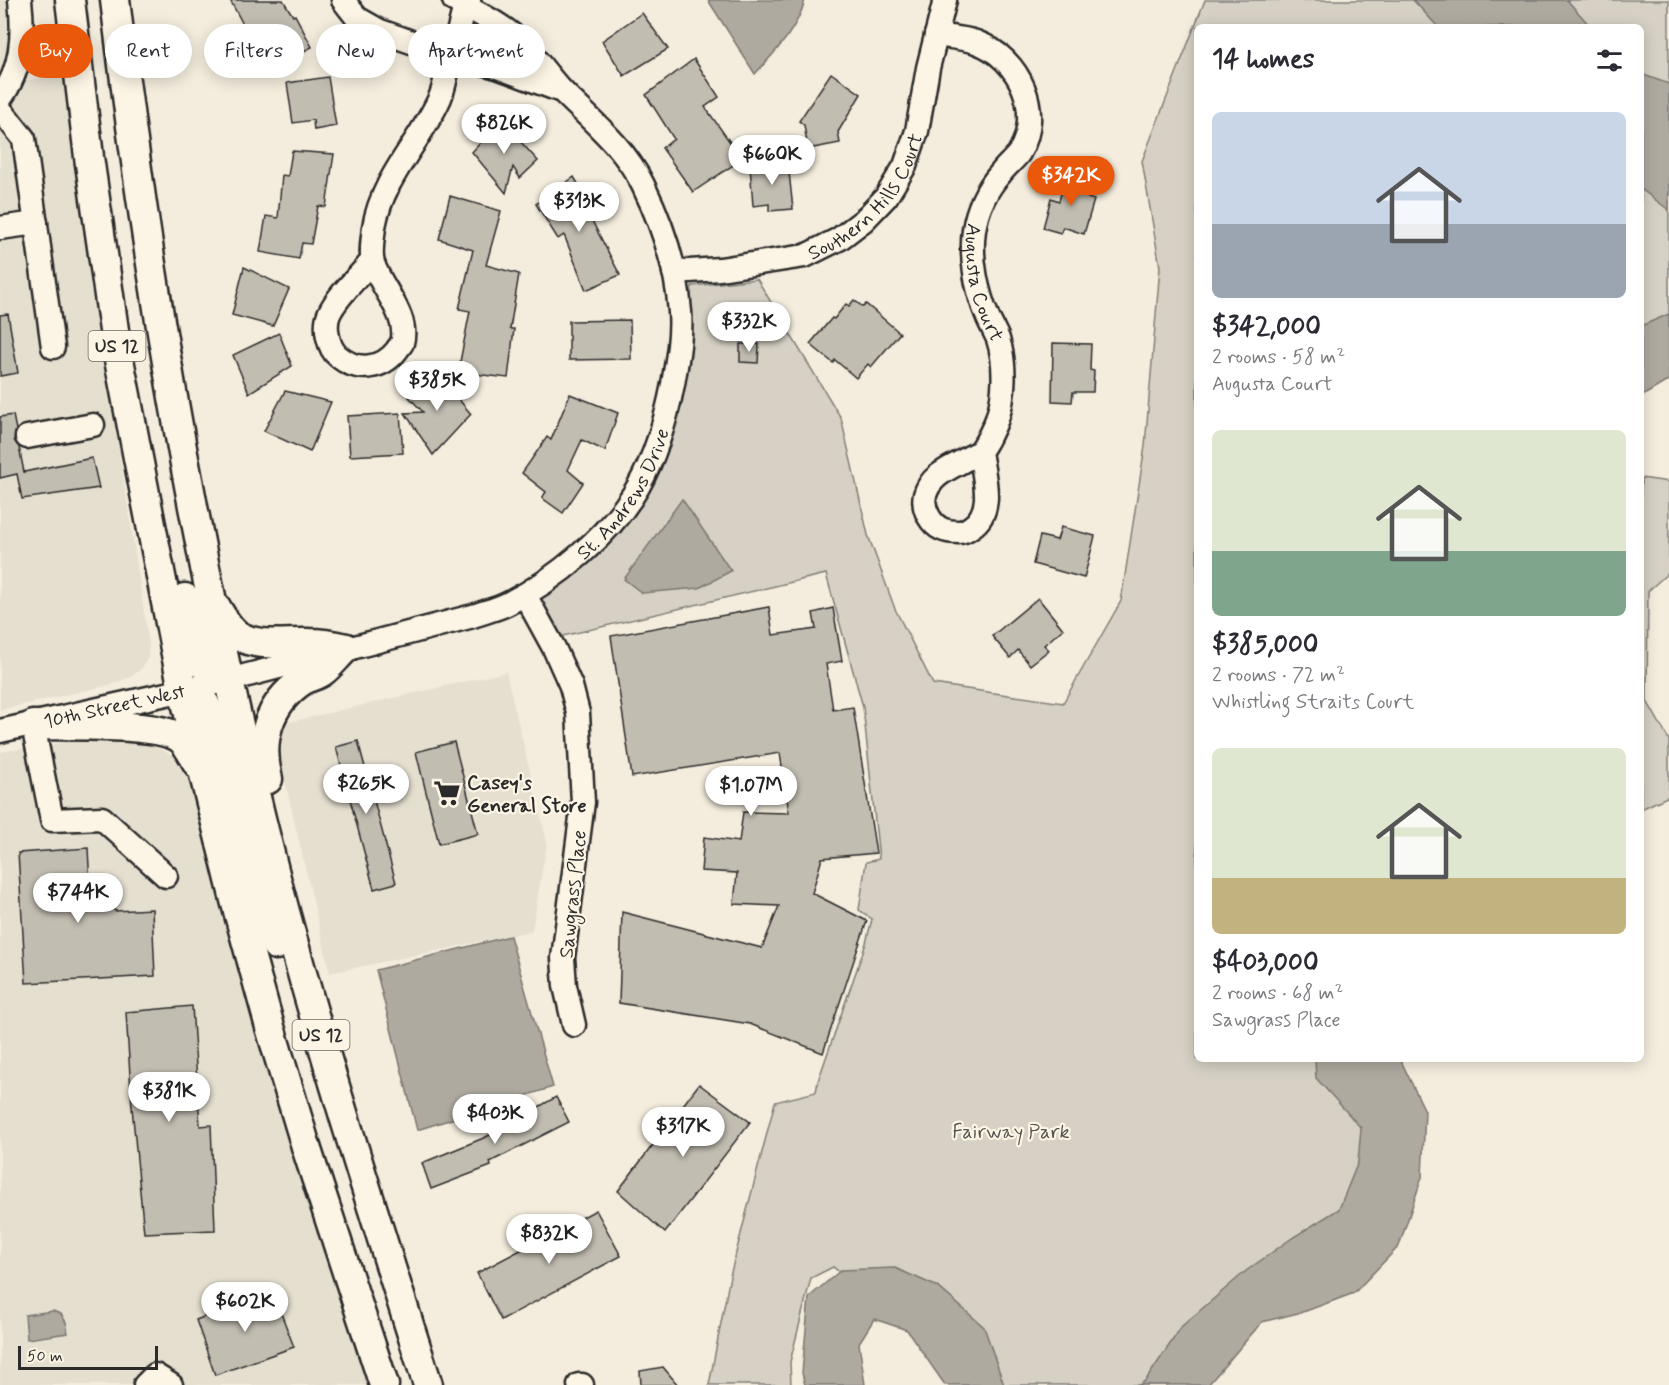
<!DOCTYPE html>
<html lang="en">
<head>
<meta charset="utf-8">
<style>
  :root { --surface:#fff; --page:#f2f2f3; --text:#2b2b33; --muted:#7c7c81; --accent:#ea580c }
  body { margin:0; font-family:Mynerve,sans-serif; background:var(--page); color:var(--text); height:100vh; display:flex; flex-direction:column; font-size:22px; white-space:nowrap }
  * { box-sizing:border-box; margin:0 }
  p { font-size:20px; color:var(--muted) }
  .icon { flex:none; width:33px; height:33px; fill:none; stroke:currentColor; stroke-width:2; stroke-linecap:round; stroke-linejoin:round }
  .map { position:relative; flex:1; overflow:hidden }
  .panel { position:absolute; left:1194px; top:24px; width:450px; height:1038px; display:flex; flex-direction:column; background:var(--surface); border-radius:9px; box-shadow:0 3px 15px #0003 }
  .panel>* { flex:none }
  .hud { position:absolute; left:18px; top:24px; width:570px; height:54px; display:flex; gap:12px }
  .scale { position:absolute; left:18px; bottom:15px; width:140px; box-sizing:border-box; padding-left:6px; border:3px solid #2b2b2b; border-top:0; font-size:16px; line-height:21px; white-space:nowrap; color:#2b2b2b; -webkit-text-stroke:4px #fcf5e5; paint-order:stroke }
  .price { position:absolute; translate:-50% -51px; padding:0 14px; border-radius:21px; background:#fff; color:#222; font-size:20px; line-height:39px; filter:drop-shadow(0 2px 3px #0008) }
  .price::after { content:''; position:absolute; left:50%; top:36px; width:18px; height:14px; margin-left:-9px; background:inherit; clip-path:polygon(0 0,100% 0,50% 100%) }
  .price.on { background:var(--accent); color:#fff }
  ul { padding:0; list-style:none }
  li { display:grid; align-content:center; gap:12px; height:318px; padding:0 18px }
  li span { display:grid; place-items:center; height:186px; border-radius:9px; color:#555 }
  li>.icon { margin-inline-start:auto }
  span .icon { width:108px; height:108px; fill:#fffc; stroke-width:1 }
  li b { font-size:26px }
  h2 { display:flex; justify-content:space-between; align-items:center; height:72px; padding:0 18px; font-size:26px }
  .pill { padding:0 21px; border-radius:27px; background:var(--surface); box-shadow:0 3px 15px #0003; font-size:21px; line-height:54px }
  .pill.on { background:var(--accent); color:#fff }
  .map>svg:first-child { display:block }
  .built { fill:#e5dfd0 }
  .green { fill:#d6d1c4; stroke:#807e78; stroke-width:1.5 }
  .water { fill:#afaaa0; stroke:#7a7771; stroke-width:1.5 }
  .building { fill:#c2bdb1; stroke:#2b2b2b; stroke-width:1.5 }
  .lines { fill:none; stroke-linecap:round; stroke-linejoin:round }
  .minor-casing { stroke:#2b2b2b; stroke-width:27 }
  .major-casing { stroke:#2b2b2b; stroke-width:33 }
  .minor { stroke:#fcf5e5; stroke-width:22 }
  .major { stroke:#fcf5e5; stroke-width:28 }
  .labels { text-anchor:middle; stroke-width:4.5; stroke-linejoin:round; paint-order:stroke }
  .shield { fill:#fcf5e5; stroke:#6a6863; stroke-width:1.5 }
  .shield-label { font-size:18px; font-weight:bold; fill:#2b2b2b }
  .street-label { font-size:20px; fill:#2b2b2b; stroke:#fcf5e5 }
  .poi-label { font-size:20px; font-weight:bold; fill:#2b2b2b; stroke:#fcf5e5; text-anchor:start }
  .park-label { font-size:20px; fill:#565451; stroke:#fcf5e5 }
</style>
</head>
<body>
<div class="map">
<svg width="1669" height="1385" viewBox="0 0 1669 1385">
  <rect width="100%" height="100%" fill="#f4edde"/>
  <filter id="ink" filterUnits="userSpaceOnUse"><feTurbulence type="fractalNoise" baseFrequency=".0167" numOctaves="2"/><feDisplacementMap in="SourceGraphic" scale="12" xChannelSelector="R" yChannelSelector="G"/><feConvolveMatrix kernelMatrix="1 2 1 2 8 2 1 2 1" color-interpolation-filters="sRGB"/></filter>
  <g filter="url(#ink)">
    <g class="built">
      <polygon points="0,0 9,0 12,34 3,68 21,81 65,75 85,226 149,644 148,657 142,668 131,677 109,685 0,710"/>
      <polygon points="506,672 547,842 532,931 330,973 272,726"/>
      <polygon points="92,738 138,738 178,758 190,774 263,1049 312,1210 372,1385 0,1385 0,752"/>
    </g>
    <g class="green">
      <polygon points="1205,0 1669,0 1669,352 1641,370 1641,27 1197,27 1197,1059 1388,1059 1382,1186 1168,1385 977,1385 833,1267 811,1278 790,1362 791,1385 709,1385 730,1276 775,1102 816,1092 818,1081 866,943 872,919 859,910 866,862 879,859 863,707 826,574 559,637 540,599 608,545 669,441 692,286 757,279 841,418 868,535 895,609 933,684 1063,703 1121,601 1145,446 1160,267 1142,161"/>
      <polygon points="1641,478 1669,482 1669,572 1648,591 1647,701 1669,740 1669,796 1641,809"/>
    </g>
    <g class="water">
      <path d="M708,0H805C797,30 776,51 755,74Z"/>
      <polygon points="1413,0 1567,0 1591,27 1438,27"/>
      <polygon points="1641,74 1669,84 1669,210 1641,189"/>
      <polygon points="1669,314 1669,380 1641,397 1641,326"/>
      <polygon points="682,499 731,571 699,588 642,593 624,579"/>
      <polygon points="510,936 553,1087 417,1130 376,970"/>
      <polygon points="1315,1059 1400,1059 1425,1111 1422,1177 1399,1246 1354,1293 1306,1311 1262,1322 1208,1385 1139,1385 1146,1380 1182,1326 1246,1271 1292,1238 1339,1209 1358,1162 1361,1128 1316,1078"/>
      <polygon points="895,1268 938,1287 984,1327 1004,1385 945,1385 907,1330 874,1319 859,1343 865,1385 805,1385 802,1373 809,1297 841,1270"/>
      <polygon points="53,1311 61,1314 66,1322 68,1333 27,1339 25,1315"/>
    </g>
    <g class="building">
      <polygon points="230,0 283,0 293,16 295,15 312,47 274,66 251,24 245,28"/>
      <polygon points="642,13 668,49 624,76 602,41"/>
      <polygon points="694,59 719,97 705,107 742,159 693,192 662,148 674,139 646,95"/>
      <polygon points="831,73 861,94 838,132 840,143 808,149 804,125 799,121"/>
      <polygon points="328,77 336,126 314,130 313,120 293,123 287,83"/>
      <polygon points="501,120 538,161 520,178 513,167 506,193 472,152"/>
      <polygon points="292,151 334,154 326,207 318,206 311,244 302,243 299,259 260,252 266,216 278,218 282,175 288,176"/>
      <polygon points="788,163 793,209 769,211 769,204 753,206 750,166"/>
      <polygon points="1066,175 1092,183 1088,198 1094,200 1084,234 1063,227 1061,233 1043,228 1051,198 1059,201"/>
      <polygon points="574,177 595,213 590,217 620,275 586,290 564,235 558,239 536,204"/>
      <polygon points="450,196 501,211 486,265 519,274 510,329 514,329 508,378 458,372 470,311 459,309 473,250 439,239"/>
      <polygon points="244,267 289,289 273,326 232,315"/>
      <polygon points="854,300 863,307 866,304 900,333 871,367 868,364 856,378 835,360 833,363 810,344 832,318 834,319 846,304 849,306"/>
      <polygon points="8,314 18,373 0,376 0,315"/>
      <polygon points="630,320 631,359 569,360 569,321"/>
      <polygon points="279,333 292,366 249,393 233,355"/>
      <polygon points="1053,343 1091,344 1090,370 1094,371 1093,392 1073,392 1072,402 1052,401"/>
      <polygon points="740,344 759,344 758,363 740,362"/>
      <polygon points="435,371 471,414 433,455 405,413 423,412 409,397"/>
      <polygon points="285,391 331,402 310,452 264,431"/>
      <polygon points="570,394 618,413 605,451 582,440 568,470 583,483 563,513 542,498 546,492 522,473 547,437 551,440"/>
      <polygon points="400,413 403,453 350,456 347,416"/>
      <polygon points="13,415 16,430 14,440 19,447 24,472 92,458 99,488 22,499 17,474 0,478 0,417"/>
      <polygon points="1061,527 1095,536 1084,578 1033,564 1040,536 1057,540"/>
      <polygon points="1038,598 1063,629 1044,645 1049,650 1030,665 1018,650 1010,658 992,636"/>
      <polygon points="769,607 773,635 816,629 813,613 833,608 842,661 826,664 833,710 853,707 876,853 822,858 812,893 867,921 823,1053 750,1024 619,1003 622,912 762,948 779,906 734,904 737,873 701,871 704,837 739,842 743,812 789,813 780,753 632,777 611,636"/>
      <polygon points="358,741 396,883 374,889 336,747"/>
      <polygon points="454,742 478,834 439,844 416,752"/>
      <polygon points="88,848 90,886 115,911 152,909 155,976 26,983 18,853"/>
      <polygon points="192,1006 200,1126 211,1125 215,1230 144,1233 132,1107 126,1012"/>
      <polygon points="699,1084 750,1122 665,1233 618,1191"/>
      <polygon points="556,1097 569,1122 490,1162 491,1166 431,1189 422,1163 486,1137"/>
      <polygon points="596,1210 621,1256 501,1320 477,1273"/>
      <polygon points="272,1290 294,1347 215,1375 196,1320"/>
      <polygon points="663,1367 678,1385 641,1385 640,1371"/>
    </g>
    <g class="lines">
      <defs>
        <g id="minor">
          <polyline points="343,0 357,18 380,31 423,46 500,68 559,90"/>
          <path id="s1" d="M936,35C949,37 964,38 976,42C1020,58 1044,112 1019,153C1014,160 1006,166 1001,173C987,188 977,209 974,230C970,259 977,292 988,318C991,325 995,332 998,339C1006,364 1005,395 997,419C994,427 985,446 980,451C977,454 971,456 968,458C951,468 931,474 925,495C923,503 925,510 929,517C936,529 945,532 959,532C964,532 967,530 971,527C996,511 983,475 980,451"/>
          <path d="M0,99C22,70 24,35 20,0"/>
          <polyline points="0,109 24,139 53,347"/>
          <polyline points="0,228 36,223"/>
          <path d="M372,261C359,276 337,296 329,314C324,326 328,348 338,356C356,372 382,370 397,350C398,348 401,345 402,343C410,316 380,287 373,263C370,254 373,237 374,227C382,179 418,144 438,102C443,93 445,82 447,72C454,50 459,28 465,6L469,0"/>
          <path id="s2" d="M674,272L720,269L805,256L839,239L864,220L886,197L905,166L917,131L928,68L945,0"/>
          <polyline points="27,437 93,425"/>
          <polyline points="525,595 554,648 571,686 578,713 583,802 563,958 565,986 574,1025"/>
          <polyline points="33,725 52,820 102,818 166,876"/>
          <path id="s3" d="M0,731L229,680L473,616C484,612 497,609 507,604C556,580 611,534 638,487C656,455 666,420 673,384C677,361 682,335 680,312C677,269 662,224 643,185C625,148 593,122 564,93C547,76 534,54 516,38C498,22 475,12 454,0"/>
          <polyline points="145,1385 155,1375 171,1385"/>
          <polyline points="579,1385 582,1385"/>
        </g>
        <g id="major">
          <polyline points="70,0 89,157 116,344 183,690 235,900 270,1027 307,1150 384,1385"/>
          <path d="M115,0C150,296 202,590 276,878C321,1049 375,1217 428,1385"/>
          <path d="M185,598C189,617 193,656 208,669C214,674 221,677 229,680"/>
          <path d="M216,607C222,617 229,630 239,636C260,648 287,642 309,643C322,643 333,645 346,648"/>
          <polyline points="188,690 198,694 205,704 215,726 248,860 276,945"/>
          <path d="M33,725C65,726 156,722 180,738C188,744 193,756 198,764"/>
          <path d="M268,779C258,741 268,704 302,681C308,677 317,676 323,671C331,665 338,655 346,648"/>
        </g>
      </defs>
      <use href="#minor" class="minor-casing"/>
      <use href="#major" class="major-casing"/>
      <use href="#minor" class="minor"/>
      <use href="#major" class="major"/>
    </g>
  </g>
  <defs>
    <symbol id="supermarket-bare" viewBox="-9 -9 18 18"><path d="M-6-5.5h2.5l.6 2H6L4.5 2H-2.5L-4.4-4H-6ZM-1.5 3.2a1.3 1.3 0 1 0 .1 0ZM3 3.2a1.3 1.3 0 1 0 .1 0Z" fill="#2b2b2b" stroke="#fcf5e5" stroke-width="2.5" paint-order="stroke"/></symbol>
  </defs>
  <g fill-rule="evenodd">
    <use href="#supermarket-bare" x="428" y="774" width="38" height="38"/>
  </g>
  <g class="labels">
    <g class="shield">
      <rect x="88.5" y="331" width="57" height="30" rx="4.5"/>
      <rect x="292.5" y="1020" width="57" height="30" rx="4.5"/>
    </g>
    <g class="shield-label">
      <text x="117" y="352">US 12</text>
      <text x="321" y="1041">US 12</text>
    </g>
    <g class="street-label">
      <text dy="7" stroke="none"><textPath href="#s2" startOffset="220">Southern Hills Court</textPath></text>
      <text dy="7" stroke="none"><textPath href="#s1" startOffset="321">Augusta Court</textPath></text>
      <text dy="7" stroke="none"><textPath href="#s3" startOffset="687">St. Andrews Drive</textPath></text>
      <text dy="7" stroke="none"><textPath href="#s3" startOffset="117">10th Street West</textPath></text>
      <text transform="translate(572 894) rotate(-84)" y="7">Sawgrass Place</text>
    </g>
    <g class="poi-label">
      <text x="467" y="789">Casey's<tspan x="467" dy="23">General Store</tspan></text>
    </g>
    <g class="park-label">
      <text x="1011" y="1138">Fairway Park</text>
    </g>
  </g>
</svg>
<div class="scale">50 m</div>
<b class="price" style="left:504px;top:155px">$826K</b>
<b class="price" style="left:772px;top:186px">$660K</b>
<b class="price on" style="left:1071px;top:207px">$342K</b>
<b class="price" style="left:579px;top:233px">$313K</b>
<b class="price" style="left:749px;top:353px">$332K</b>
<b class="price" style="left:437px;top:412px">$385K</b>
<b class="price" style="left:366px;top:815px">$265K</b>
<b class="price" style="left:751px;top:817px">$1.07M</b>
<b class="price" style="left:78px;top:924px">$744K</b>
<b class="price" style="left:169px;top:1123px">$381K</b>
<b class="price" style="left:495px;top:1145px">$403K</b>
<b class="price" style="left:683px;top:1158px">$317K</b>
<b class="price" style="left:549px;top:1265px">$832K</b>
<b class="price" style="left:245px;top:1333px">$602K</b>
<div class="hud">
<a class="pill on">Buy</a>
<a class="pill">Rent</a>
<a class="pill">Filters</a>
<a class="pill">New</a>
<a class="pill">Apartment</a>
</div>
<section class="panel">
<h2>14 homes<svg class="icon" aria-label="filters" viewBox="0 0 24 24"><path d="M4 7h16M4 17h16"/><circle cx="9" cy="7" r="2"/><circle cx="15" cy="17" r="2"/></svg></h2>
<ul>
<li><span style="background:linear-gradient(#c9d6e8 60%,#9aa5b1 0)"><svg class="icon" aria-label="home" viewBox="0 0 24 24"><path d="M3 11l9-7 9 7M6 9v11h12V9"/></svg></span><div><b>$342,000</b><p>2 rooms · 58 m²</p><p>Augusta Court</p></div></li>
<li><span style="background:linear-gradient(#dfe7d0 65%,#7fa58c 0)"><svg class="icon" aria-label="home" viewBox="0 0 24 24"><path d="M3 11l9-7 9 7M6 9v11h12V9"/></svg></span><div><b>$385,000</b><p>2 rooms · 72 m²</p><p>Whistling Straits Court</p></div></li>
<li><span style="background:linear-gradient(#dfe7d0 70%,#c2b280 0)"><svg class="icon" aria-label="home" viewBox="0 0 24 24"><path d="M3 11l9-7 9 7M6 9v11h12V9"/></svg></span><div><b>$403,000</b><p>2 rooms · 68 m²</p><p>Sawgrass Place</p></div></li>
</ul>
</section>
</div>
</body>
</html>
